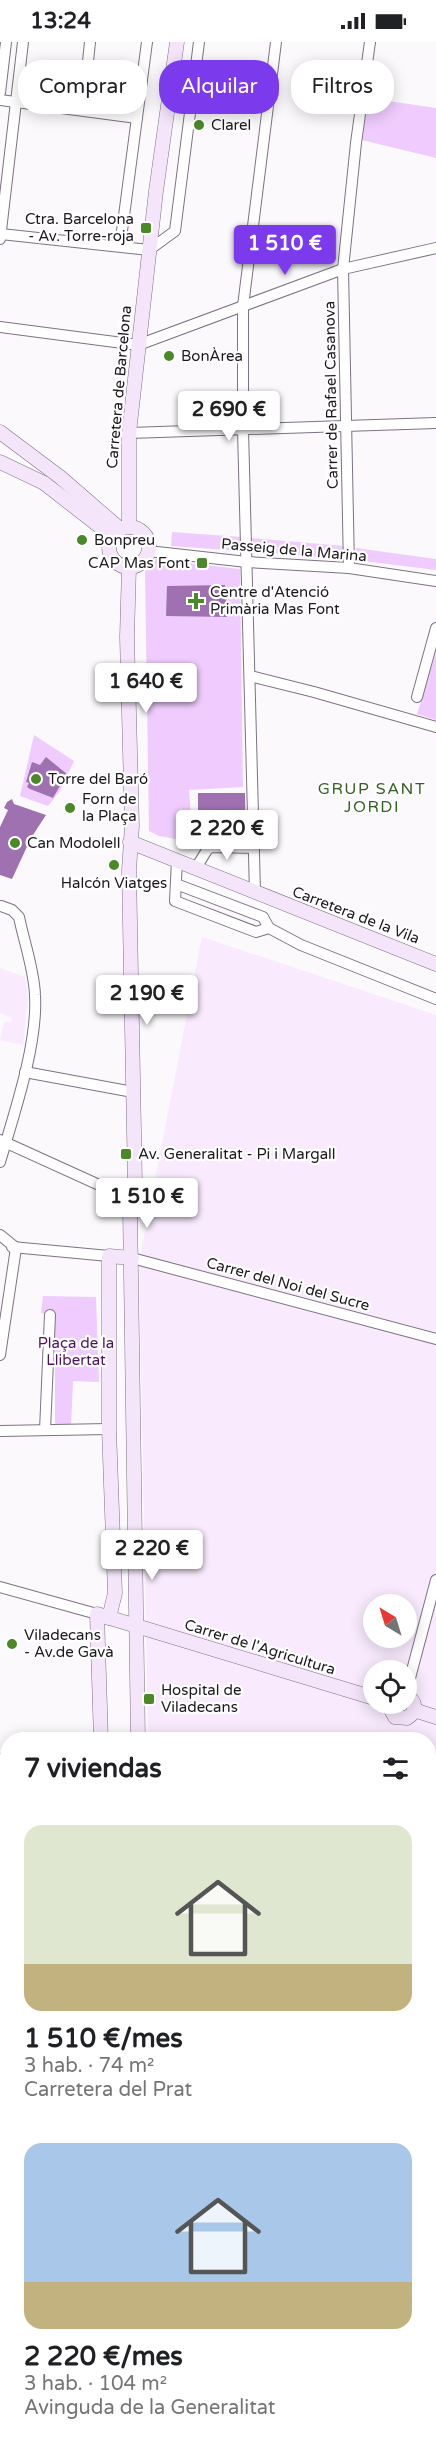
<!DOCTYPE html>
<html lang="es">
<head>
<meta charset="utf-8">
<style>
  :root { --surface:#fff; --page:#f6f6f6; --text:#202124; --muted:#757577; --accent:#7c3aed }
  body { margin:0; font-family:"Varela Round",sans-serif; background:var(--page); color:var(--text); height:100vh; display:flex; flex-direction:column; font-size:22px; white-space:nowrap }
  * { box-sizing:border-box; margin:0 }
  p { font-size:20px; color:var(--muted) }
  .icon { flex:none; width:33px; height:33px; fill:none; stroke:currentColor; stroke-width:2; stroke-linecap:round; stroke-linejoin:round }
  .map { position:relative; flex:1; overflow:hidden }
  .drawer { position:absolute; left:0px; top:1690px; width:436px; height:722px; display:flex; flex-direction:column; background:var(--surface); border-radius:24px 24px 0 0; box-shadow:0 3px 15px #0003 }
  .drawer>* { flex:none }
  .top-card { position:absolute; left:18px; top:18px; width:400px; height:54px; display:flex; gap:12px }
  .needle { width:39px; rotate:322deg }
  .fabs { position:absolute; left:363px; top:1552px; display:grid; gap:12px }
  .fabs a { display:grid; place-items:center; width:54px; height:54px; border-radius:50%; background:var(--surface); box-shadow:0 3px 15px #0003; font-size:30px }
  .price { position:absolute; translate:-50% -51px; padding:0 14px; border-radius:6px; background:#fff; color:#222; font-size:20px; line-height:39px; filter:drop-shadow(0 2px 3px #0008) }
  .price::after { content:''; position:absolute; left:50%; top:36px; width:18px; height:14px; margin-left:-9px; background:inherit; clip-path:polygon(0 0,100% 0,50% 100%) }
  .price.on { background:var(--accent); color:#fff }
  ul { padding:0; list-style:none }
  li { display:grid; align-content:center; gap:12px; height:318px; padding:0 24px }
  li span { display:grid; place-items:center; height:186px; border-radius:18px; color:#555 }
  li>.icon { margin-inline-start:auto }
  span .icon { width:108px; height:108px; fill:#fffc; stroke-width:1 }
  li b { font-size:26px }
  h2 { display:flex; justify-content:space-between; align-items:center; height:72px; padding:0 24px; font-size:26px }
  .pill { padding:0 21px; border-radius:24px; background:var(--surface); box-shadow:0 3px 15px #0003; font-size:21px; line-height:54px }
  .pill.on { background:var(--accent); color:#fff }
  .status { display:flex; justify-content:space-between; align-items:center; height:42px; padding:0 30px; background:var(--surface); direction:ltr }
  .status svg { height:16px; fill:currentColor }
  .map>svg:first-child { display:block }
  .built { fill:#f9eafe; fill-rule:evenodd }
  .green { fill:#efccfd; fill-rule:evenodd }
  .building { fill:#a071b1 }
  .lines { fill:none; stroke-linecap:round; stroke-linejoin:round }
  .street-casing { stroke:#7d7282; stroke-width:12 }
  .secondary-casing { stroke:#7d7282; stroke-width:15 }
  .street { stroke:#fff; stroke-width:10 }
  .secondary { stroke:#f5e5fb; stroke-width:14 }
  .poi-dot { fill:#4a8828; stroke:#fff; stroke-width:2 }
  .labels { text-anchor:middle; stroke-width:4.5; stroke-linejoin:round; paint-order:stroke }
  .poi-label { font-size:15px; fill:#1c181e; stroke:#fff; text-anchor:start }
  .street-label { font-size:15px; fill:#1c181e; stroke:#fff }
  .park-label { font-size:15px; fill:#4f1161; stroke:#fff }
  .neighbourhood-label { font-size:16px; letter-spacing:1.5px; fill:#376024; stroke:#fff }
</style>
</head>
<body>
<div class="status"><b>13:24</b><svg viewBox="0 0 49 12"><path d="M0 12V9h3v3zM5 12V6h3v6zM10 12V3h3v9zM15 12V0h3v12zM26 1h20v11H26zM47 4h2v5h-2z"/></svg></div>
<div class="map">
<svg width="436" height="2411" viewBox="0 0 436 2411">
  <rect width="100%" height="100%" fill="#fcf9fd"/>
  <g class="built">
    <path d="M202,895L436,973V2411H161V2405L429,2404V1698H148L139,1220ZM374,1563H406V1596H374ZM374,1629H406V1662H374Z"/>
    <polygon points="0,926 25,935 28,956 23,1003 0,998 4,980 11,980 12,976 0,971"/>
  </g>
  <g class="green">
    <polygon points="368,56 436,66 436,116 362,98"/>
    <polygon points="172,490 242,495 241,509 171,504"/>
    <polygon points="250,496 344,504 343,517 249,509"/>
    <polygon points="356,506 436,517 436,528 354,518"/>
    <polygon points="154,517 240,527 243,745 189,748 193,800 159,794 149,789 145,530"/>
    <polygon points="436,610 436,678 417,672"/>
    <path d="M34,693L74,719L60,749L48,764L20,754ZM46,716L67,732L53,756L28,745Z"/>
    <polygon points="43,1254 96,1255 99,1340 73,1339 71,1385 55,1384 55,1274 41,1271"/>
  </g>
  <g class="building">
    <polygon points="225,543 227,575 166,574 167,544"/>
    <polygon points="46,715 67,732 53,756 30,747 27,745 29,741 26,740 32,720 40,723"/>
    <polygon points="198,751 245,751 246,798 211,798 198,801"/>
    <polygon points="12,757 14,762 46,773 31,796 12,837 0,833 0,785 8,768 4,766 7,760"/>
    <polygon points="0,2099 8,2099 8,2200 0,2199"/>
  </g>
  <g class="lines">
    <defs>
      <g id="street">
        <polyline points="0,51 6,0"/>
        <polyline points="0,58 137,76"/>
        <polyline points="83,68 90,0"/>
        <polyline points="1,192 149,208 175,189 199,0"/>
        <polyline points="0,197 23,0"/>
        <polyline points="120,204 147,0"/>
        <polyline points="0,285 138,303 343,227 436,206"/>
        <polyline points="129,391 436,381"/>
        <polyline points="148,509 247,520 349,526 436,539"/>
        <polyline points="349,526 343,227 356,101 370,0"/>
        <polyline points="250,634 314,650 436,685"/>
        <polyline points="417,655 436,586"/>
        <polyline points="177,818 175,859 256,890 269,886"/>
        <polyline points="196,826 207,808 211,805 254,806"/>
        <polyline points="176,842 263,875 269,886 301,903 436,957"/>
        <polyline points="255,851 243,388 243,264 276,0"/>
        <polyline points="25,1030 133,1050"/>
        <polyline points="0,1098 130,1157"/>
        <path d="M0,1120C14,1072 38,1002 35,953C34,927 24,900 19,875L12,868L1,864"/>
        <polyline points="0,1193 16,1206 0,1313"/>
        <polyline points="12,1205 109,1214"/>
        <polyline points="132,1216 436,1297"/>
        <polyline points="45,1388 50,1273"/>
        <polyline points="0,1389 109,1387"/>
        <polyline points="0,1545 97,1572"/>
        <polyline points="406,1651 436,1538"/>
        <polyline points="0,1717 8,1719"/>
        <polyline points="0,1793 8,1794"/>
        <polyline points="0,1906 8,1907"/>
        <polyline points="0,2054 8,2054"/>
        <polyline points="0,2266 8,2268"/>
        <polyline points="0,2324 8,2326"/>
      </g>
      <g id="secondary">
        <polyline points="0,390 60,435 120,487"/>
        <polyline points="0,420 44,441 112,494"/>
        <circle cx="129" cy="505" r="20"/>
        <polyline points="129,485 129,391 156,149 177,0"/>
        <polyline points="129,525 127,595 132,784 129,828 135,1141 130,1167 138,1698"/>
        <polyline points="130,800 436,922"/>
        <polyline points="109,1576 115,1551 109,1387 109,1214 132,1216"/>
        <path d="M391,1662V1668L395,1675L407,1676C417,1670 417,1659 406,1654"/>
        <polyline points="414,1668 436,1675"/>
        <polyline points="101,1698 97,1572 374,1656"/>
        <polyline points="110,2404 110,2411"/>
        <polyline points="147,2404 147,2411"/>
      </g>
    </defs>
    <use href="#street" class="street-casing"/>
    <use href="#secondary" class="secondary-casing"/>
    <use href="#street" class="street"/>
    <use href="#secondary" class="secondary"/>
  </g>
  <g class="poi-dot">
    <circle cx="199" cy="83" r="6"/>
    <rect x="140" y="180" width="12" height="12" rx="3"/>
    <circle cx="169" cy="314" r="6"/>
    <circle cx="82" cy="498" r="6"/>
    <rect x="196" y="515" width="12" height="12" rx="3"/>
    <path d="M193 550h6v6h6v6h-6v6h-6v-6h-6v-6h6z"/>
    <circle cx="36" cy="737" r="6"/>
    <circle cx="70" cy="766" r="6"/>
    <circle cx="15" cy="801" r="6"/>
    <circle cx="114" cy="823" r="6"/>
    <rect x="120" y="1106" width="12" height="12" rx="3"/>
    <circle cx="12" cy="1602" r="6"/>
    <rect x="143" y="1651" width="12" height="12" rx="3"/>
  </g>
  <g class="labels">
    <g class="poi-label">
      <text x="211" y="88">Clarel</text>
      <text x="134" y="182" text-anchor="end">Ctra. Barcelona<tspan x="134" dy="17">- Av. Torre-roja</tspan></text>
      <text x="181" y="319">BonÀrea</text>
      <text x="94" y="503">Bonpreu</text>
      <text x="190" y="526" text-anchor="end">CAP Mas Font</text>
      <text x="210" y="555">Centre d'Atenció<tspan x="210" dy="17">Primària Mas Font</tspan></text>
      <text x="48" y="742">Torre del Baró</text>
      <text x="82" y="762">Forn de<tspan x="82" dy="17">la Plaça</tspan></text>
      <text x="27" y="806">Can Modolell</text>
      <text x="114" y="846" text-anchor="middle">Halcón Viatges</text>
      <text x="138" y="1117">Av. Generalitat - Pi i Margall</text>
      <text x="24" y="1598">Viladecans<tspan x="24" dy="17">- Av.de Gavà</tspan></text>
      <text x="161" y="1653">Hospital de<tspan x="161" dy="17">Viladecans</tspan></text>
    </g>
    <g class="street-label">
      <text transform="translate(119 345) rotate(-85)" y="5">Carretera de Barcelona</text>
      <text transform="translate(331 353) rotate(-91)" y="5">Carrer de Rafael Casanova</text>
      <text transform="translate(294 508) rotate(5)" y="5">Passeig de la Marina</text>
      <text transform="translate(356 873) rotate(21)" y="5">Carretera de la Vila</text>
      <text transform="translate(288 1242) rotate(15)" y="5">Carrer del Noi del Sucre</text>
      <text transform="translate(260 1605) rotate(17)" y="5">Carrer de l'Agricultura</text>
    </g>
    <g class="park-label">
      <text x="76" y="1306">Plaça de la<tspan x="76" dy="17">Llibertat</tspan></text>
    </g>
    <g class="neighbourhood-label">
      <text x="372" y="752">GRUP SANT<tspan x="372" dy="18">JORDI</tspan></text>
    </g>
  </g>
</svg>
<div class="fabs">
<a><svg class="needle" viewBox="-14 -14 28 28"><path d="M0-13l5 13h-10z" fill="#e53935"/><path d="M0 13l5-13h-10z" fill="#757577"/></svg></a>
<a><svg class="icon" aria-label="locate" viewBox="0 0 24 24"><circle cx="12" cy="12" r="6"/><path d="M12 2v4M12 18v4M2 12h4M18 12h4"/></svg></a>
</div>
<b class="price on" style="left:285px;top:234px">1 510 €</b>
<b class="price" style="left:229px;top:400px">2 690 €</b>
<b class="price" style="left:146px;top:672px">1 640 €</b>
<b class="price" style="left:227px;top:819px">2 220 €</b>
<b class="price" style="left:147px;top:984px">2 190 €</b>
<b class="price" style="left:147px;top:1187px">1 510 €</b>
<b class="price" style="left:152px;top:1539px">2 220 €</b>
<div class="top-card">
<a class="pill">Comprar</a>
<a class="pill on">Alquilar</a>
<a class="pill">Filtros</a>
</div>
<section class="drawer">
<h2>7 viviendas<svg class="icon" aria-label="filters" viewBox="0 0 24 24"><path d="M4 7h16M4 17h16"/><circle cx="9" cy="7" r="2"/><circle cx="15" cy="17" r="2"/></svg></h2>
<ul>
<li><span style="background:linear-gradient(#dfe7d0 75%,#c2b280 0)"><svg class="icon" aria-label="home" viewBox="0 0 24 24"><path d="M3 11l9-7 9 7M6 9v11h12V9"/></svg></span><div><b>1 510 €/mes</b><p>3 hab. · 74 m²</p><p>Carretera del Prat</p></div></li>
<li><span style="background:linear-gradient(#a9c7e8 75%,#c2b280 0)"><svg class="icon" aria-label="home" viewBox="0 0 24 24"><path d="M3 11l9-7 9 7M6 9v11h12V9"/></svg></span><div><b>2 220 €/mes</b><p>3 hab. · 104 m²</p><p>Avinguda de la Generalitat</p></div></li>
</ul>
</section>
</div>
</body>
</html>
